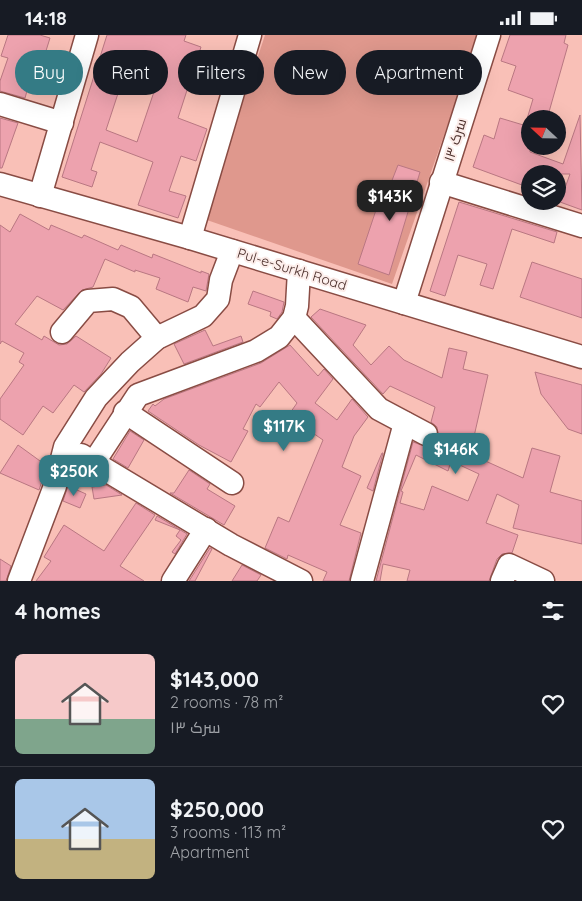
<!DOCTYPE html>
<html lang="en">
<head>
<meta charset="utf-8">
<style>
  :root { --surface:#171b24; --page:#242831; --text:#f1f3f6; --muted:#9ea1a6; --line:#363941; --accent:#347b85 }
  body { margin:0; font-family:Quicksand,Cairo,sans-serif; background:var(--page); color:var(--text); height:100vh; display:flex; flex-direction:column; font-size:19px; white-space:nowrap }
  * { box-sizing:border-box; margin:0 }
  p { font-size:16px; color:var(--muted) }
  .icon { flex:none; width:28px; height:28px; fill:none; stroke:currentColor; stroke-width:2; stroke-linecap:round; stroke-linejoin:round }
  .map { position:relative; height:546px; overflow:hidden }
  .sheet { display:flex; flex-direction:column; background:var(--surface); flex:1 }
  .sheet>* { flex:none }
  .banner { position:absolute; left:15px; top:15px; width:552px; height:45px; display:flex; gap:10px }
  .needle { width:32px; rotate:292deg }
  .buttons { position:absolute; left:521px; top:75px; display:grid; gap:10px }
  .buttons a { display:grid; place-items:center; width:45px; height:45px; border-radius:50%; background:var(--surface); box-shadow:0 5px 20px #0002; font-size:25px }
  .price { position:absolute; translate:-50% -42px; padding:0 11px; border-radius:10px; background:var(--accent); color:#fff; font-size:16px; line-height:32px; filter:drop-shadow(0 1px 2px #0008) }
  .price::after { content:''; position:absolute; left:50%; top:30px; width:15px; height:11px; margin-left:-8px; background:inherit; clip-path:polygon(0 0,100% 0,50% 100%) }
  .price.on { background:#222; color:#fff }
  ul { padding:0; list-style:none }
  li { display:flex; align-items:center; gap:15px; height:125px; padding:0 15px }
  li+li { border-top:1px solid var(--line) }
  li span { display:grid; place-items:center; flex:none; width:140px; height:100px; border-radius:8px; color:#555 }
  li>.icon { margin-inline-start:auto }
  span .icon { width:60px; height:60px; fill:#fffc; stroke-width:1 }
  li b { font-size:21px }
  h2 { display:flex; justify-content:space-between; align-items:center; height:60px; padding:0 15px; font-size:21px }
  .chip { padding:0 18px; border-radius:22px; background:var(--surface); box-shadow:0 5px 20px #0002; font-size:18px; line-height:45px }
  .chip.on { background:var(--accent); color:#fff }
  .status { display:flex; justify-content:space-between; align-items:center; height:35px; padding:0 25px; background:var(--surface); direction:ltr }
  .status svg { height:14px; fill:currentColor }
  .map>svg:first-child { display:block }
  .green { fill:#df988d }
  .building { fill:#eda2ae; stroke:#b97782; fill-rule:evenodd }
  .lines { fill:none; stroke-linecap:round; stroke-linejoin:round }
  .minor-casing { stroke:#894c44; stroke-width:25 }
  .minor { stroke:#fff; stroke-width:22 }
  .labels { text-anchor:middle; stroke-width:4; stroke-linejoin:round; paint-order:stroke }
  .street-label { font-size:14px; fill:#4b2f2b; stroke:#fcedea }
</style>
</head>
<body>
<div class="status"><b>14:18</b><svg viewBox="0 0 49 12"><path d="M0 12V9h3v3zM5 12V6h3v6zM10 12V3h3v9zM15 12V0h3v12zM26 1h20v11H26zM47 4h2v5h-2z"/></svg></div>
<div class="map">
<svg width="582" height="546" viewBox="0 0 582 546">
  <rect width="100%" height="100%" fill="#f9c0b7"/>
  <polygon class="green" points="265,0 479,0 392,249 204,184"/>
  <g class="building">
    <polygon points="8,0 40,0 50,3 45,19 38,17 25,63 0,56 0,46 8,23 1,21"/>
    <path d="M107,0H186L184,6L201,12L178,83L207,94L196,126L181,121L169,156L186,161L178,183L138,170L153,127L100,107L91,135L97,137L92,152L62,142ZM128,28L160,39L137,107L106,95Z"/>
    <polygon points="510,0 566,0 564,8 568,10 547,84 527,84 533,64 508,55 516,31 501,26"/>
    <polygon points="580,80 582,175 560,167 570,139 530,139 530,153 473,132 484,100 494,104 500,83 530,92 530,117 563,129"/>
    <polygon points="0,83 18,88 2,133 0,133"/>
    <polygon points="398,130 420,137 389,240 358,229 378,169 382,171"/>
    <polygon points="459,167 557,197 554,208 512,194 493,254 480,250 487,229 458,220 445,261 430,256"/>
    <polygon points="20,179 49,195 51,190 82,203 84,200 118,215 121,210 152,223 153,219 201,238 201,236 209,239 206,256 193,252 188,267 156,254 160,243 135,235 135,237 105,224 93,252 82,255 63,275 37,261 15,289 42,305 44,301 59,310 67,309 76,301 111,323 101,339 84,357 74,350 53,378 43,371 23,400 0,384 0,364 24,330 19,327 24,318 2,306 0,309 0,190 10,197"/>
    <polygon points="532,227 582,244 582,283 520,262"/>
    <polygon points="253,256 284,267 282,277 277,284 270,281 271,277 248,269"/>
    <path d="M320,274L366,290L353,310L371,330L389,311L404,325L442,343L449,313L467,317L463,334L488,340L470,419L523,443L532,413L560,421L550,457L582,466V509L513,493L519,470L497,459L486,488L518,500L512,518L502,519L497,524L489,546H407L410,535L383,529L380,546H376L413,407L427,412L433,410L438,405L437,392L431,387L435,372L390,351L383,359L311,282ZM416,420L448,436L451,426L479,439L468,466L432,451L424,475L400,468L403,457L401,456Z"/>
    <polygon points="205,295 213,311 241,301 243,307 184,329 174,309"/>
    <polygon points="290,310 318,341 324,334 333,344 315,368 337,385 352,364 368,382 354,401 342,432 361,441 340,490 361,498 349,546 323,546 327,537 288,520 287,524 265,513 278,482 289,487 323,405 288,381 297,368 279,347 260,372 256,369 243,394 248,396 231,427 199,410 148,376 153,369 155,371 164,364 261,328"/>
    <polygon points="535,337 582,350 582,399 568,394 541,359"/>
    <polygon points="130,396 144,405 128,433 113,424"/>
    <polygon points="18,410 47,431 39,455 0,438"/>
    <polygon points="382,418 383,418 373,456 367,453"/>
    <polygon points="189,435 210,449 207,454 235,471 224,490 170,458 174,458"/>
    <polygon points="106,450 122,460 94,464 92,452"/>
    <polygon points="68,451 86,459 80,473 63,466"/>
    <polygon points="136,468 155,480 120,531 144,546 36,546 51,526 44,522 64,490 104,516"/>
    <polygon points="157,481 187,499 175,519 172,517 181,505 176,501 180,495 155,485"/>
    <polygon points="210,513 212,514 195,546 189,546"/>
    <polygon points="0,524 11,531 6,546 0,546"/>
    <polygon points="242,530 261,540 257,546 232,546"/>
  </g>
  <g class="lines">
    <defs>
      <g id="minor">
        <polyline points="0,69 62,88"/>
        <polyline points="441,147 582,191"/>
        <polyline points="0,149 190,203 582,322"/>
        <polyline points="40,161 87,0"/>
        <polyline points="190,203 250,0"/>
        <polyline points="404,268 489,0"/>
        <polyline points="294,283 379,374 426,399"/>
        <polyline points="62,297 88,266 113,264 131,272 157,303"/>
        <polyline points="125,377 232,448"/>
        <polyline points="81,420 231,510 301,546"/>
        <polyline points="94,427 138,360 256,316 279,302 294,283 297,271 299,236"/>
        <polyline points="19,546 55,451 65,412 96,363 130,327 157,303 203,281 218,264 221,245 232,216"/>
        <polyline points="173,546 206,494"/>
        <polyline points="362,546 405,388"/>
        <polyline points="502,546 509,530 543,546"/>
      </g>
    </defs>
    <use href="#minor" class="minor-casing"/>
    <use href="#minor" class="minor"/>
  </g>
  <g class="labels">
    <g class="street-label">
      <text transform="translate(455 105) rotate(-72)" y="5">سرک ۱۳</text>
      <text transform="translate(292 234) rotate(17)" y="5">Pul-e-Surkh Road</text>
    </g>
  </g>
</svg>
<div class="buttons">
<a><svg class="needle" viewBox="-14 -14 28 28"><path d="M0-13l5 13h-10z" fill="#e53935"/><path d="M0 13l5-13h-10z" fill="#9ea1a6"/></svg></a>
<a><svg class="icon" aria-label="layers" viewBox="0 0 24 24"><path d="M12 4l9 5-9 5-9-5zM3 14l9 5 9-5"/></svg></a>
</div>
<b class="price on" style="left:390px;top:187px">$143K</b>
<b class="price" style="left:284px;top:417px">$117K</b>
<b class="price" style="left:456px;top:440px">$146K</b>
<b class="price" style="left:74px;top:462px">$250K</b>
<div class="banner">
<a class="chip on">Buy</a>
<a class="chip">Rent</a>
<a class="chip">Filters</a>
<a class="chip">New</a>
<a class="chip">Apartment</a>
</div>
</div>
<section class="sheet">
<h2>4 homes<svg class="icon" aria-label="filters" viewBox="0 0 24 24"><path d="M4 7h16M4 17h16"/><circle cx="9" cy="7" r="2"/><circle cx="15" cy="17" r="2"/></svg></h2>
<ul>
<li><span style="background:linear-gradient(#f6c9c9 65%,#7fa58c 0)"><svg class="icon" aria-label="home" viewBox="0 0 24 24"><path d="M3 11l9-7 9 7M6 9v11h12V9"/></svg></span><div><b>$143,000</b><p>2 rooms · 78 m²</p><p>سرک ۱۳</p></div><svg class="icon" aria-label="heart" viewBox="0 0 24 24"><path d="M12 20l-8-8c-3-5 5-10 8-4 3-6 11-1 8 4z"/></svg></li>
<li><span style="background:linear-gradient(#a9c7e8 60%,#c2b280 0)"><svg class="icon" aria-label="home" viewBox="0 0 24 24"><path d="M3 11l9-7 9 7M6 9v11h12V9"/></svg></span><div><b>$250,000</b><p>3 rooms · 113 m²</p><p>Apartment</p></div><svg class="icon" aria-label="heart" viewBox="0 0 24 24"><path d="M12 20l-8-8c-3-5 5-10 8-4 3-6 11-1 8 4z"/></svg></li>
</ul>
</section>
</body>
</html>
